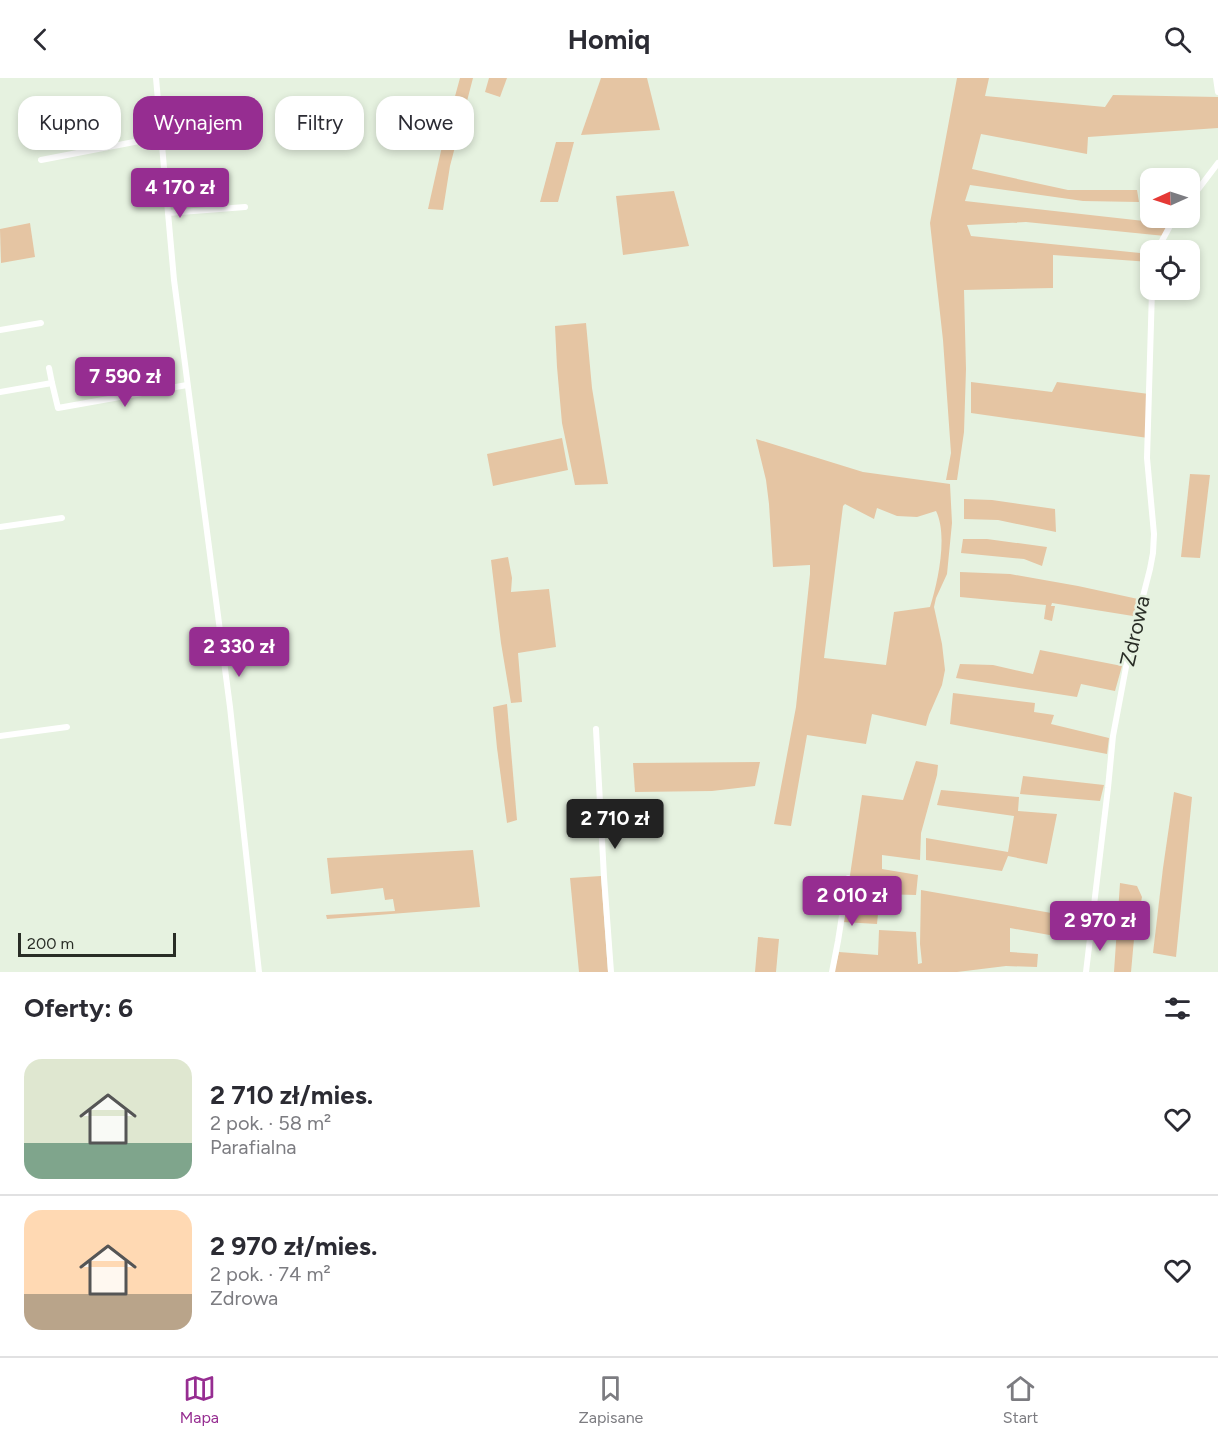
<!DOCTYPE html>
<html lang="pl">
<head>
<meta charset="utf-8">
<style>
  :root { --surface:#fff; --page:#f7f7f7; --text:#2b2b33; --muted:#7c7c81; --line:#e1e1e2; --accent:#962d91 }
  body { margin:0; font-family:Figtree,sans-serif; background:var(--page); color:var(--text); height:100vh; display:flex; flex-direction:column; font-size:22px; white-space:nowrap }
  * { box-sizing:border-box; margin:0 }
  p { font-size:20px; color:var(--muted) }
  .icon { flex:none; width:33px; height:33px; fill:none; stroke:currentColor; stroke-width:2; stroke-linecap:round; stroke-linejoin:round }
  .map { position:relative; height:894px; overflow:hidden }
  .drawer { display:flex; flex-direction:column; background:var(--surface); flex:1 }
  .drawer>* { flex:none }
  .guide { position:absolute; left:18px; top:18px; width:600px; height:54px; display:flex; gap:12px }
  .needle { width:39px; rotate:267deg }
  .buttons { position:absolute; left:1140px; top:90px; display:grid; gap:12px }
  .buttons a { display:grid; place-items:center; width:60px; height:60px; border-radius:12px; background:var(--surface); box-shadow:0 3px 9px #0003; font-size:30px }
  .scale { position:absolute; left:18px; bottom:15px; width:158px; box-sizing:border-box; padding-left:6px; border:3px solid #292d26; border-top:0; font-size:16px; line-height:21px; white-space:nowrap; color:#292d26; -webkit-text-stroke:4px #e6f2e0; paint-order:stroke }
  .price { position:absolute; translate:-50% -51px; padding:0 14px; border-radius:6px; background:var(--accent); color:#fff; font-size:20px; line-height:39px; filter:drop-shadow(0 2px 3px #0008) }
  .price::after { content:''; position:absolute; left:50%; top:36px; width:18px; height:14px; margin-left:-9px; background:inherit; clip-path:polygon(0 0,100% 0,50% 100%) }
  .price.on { background:#222; color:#fff }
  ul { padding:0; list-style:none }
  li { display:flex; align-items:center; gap:18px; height:150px; padding:0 24px }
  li+li { border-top:2px solid var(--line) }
  li span { display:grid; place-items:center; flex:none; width:168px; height:120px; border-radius:18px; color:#555 }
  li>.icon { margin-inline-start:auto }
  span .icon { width:72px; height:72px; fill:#fffc; stroke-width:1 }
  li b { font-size:26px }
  h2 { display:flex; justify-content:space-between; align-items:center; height:72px; padding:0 24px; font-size:26px }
  .pill { padding:0 21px; border-radius:18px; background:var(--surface); box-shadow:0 3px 9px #0003; font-size:21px; line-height:54px }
  .pill.on { background:var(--accent); color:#fff }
  header { display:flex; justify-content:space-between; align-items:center; height:78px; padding:0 24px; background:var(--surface); font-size:27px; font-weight:700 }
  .tabs { display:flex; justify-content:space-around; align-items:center; height:84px; border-top:2px solid var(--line); background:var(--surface); font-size:16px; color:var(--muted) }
  .tabs a { display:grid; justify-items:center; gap:3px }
  .tabs .on { color:var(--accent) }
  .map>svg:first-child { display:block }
  .green { fill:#e5c5a3; fill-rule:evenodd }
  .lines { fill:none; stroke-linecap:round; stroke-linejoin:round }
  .minor { stroke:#fff; stroke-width:6 }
  .labels { text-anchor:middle; stroke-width:5; stroke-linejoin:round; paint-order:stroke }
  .street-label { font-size:21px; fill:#292d26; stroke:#e6f2e0 }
</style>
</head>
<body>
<header><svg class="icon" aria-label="back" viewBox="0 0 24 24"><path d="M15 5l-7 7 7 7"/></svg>Homiq<svg class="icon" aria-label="search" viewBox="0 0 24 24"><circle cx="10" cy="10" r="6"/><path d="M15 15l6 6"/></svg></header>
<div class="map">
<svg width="1218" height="894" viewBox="0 0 1218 894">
  <rect width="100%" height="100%" fill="#e6f2e0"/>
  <g class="green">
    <polygon points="460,0 473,0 450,88 443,132 428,131 445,55"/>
    <polygon points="489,0 507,0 500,19 485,14"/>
    <polygon points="601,0 647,0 660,52 581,57"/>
    <polygon points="957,0 1001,0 989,0 985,18 1105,29 1113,17 1218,19 1218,50 1088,59 1087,76 981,56 972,91 1068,112 1137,112 1139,124 1083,123 970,107 965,123 1171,146 1165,158 1026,144 967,147 971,158 1150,176 1150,184 1053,177 1053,210 964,212 966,291 964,354 957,402 946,402 951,375 943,262 930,145"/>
    <polygon points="556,64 574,64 558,124 540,124"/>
    <polygon points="674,113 689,168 623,177 616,118"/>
    <polygon points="30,145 35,179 1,185 0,151"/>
    <polygon points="586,245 592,310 608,406 575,407 562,345 557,289 555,248"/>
    <polygon points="971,304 1052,314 1057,304 1149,316 1148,360 971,335"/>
    <polygon points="562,360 568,392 493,408 487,376"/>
    <path d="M756,361L863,394L950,406L952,445L947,496L936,520L934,529L942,566L945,592L942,607L929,637L926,648L872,636L866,666L807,657L791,748L774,746L796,629L810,496V487L773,489L769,426L766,402ZM845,426L874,441L877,430L897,438L917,439L936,433C948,457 938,504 930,529L894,534L886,587L824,580L843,428Z"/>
    <polygon points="1190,396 1210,397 1200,480 1181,479"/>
    <polygon points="964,421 992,422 1055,431 1056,454 998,442 964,441"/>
    <polygon points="963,461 987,461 1047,469 1042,488 1024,481 961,475"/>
    <polygon points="508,479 512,500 511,514 549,511 556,569 518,575 522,624 511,625 501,565 491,482"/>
    <polygon points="960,494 1010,496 1078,508 1138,521 1133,538 1052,525 1051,528 1055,528 1052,543 1044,541 1046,527 960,519"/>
    <polygon points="1040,572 1122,588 1115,613 1081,606 1077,619 956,600 960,586 993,587 1033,596"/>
    <polygon points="953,615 1035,625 1034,634 1054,637 1051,646 1109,660 1107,676 950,646"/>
    <polygon points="507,626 517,742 507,745 497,670 493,629"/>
    <polygon points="916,683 938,687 937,697 921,755 920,782 882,777 882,791 918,797 916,817 880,816 877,846 843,844 862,717 903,722"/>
    <polygon points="760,684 755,708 712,713 635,714 633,685"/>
    <polygon points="1023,698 1104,707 1100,723 1020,716"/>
    <polygon points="941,712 1019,719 1018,733 1057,736 1047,786 1008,778 1002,793 926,782 926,760 1008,774 1014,738 937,727"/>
    <polygon points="1174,714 1192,719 1176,879 1153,875 1163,790"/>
    <polygon points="473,772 480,829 327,841 326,837 395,833 393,821 385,822 383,810 331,816 327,780"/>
    <polygon points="601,798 608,894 579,894 570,800"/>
    <polygon points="1120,805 1137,808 1142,819 1140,830 1144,830 1141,860 1134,861 1131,894 1114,894"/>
    <polygon points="921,812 1057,836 1055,858 1010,850 1010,874 1038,876 1037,889 1006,888 957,894 834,894 839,874 878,877 879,852 916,854 918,886 922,885 920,866"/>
    <polygon points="758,859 779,861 776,894 755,894"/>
  </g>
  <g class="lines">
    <g class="minor">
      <polyline points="156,0 174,202 230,629 259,894"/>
      <polyline points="1216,0 1218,14"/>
      <polyline points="41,82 160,59"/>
      <polyline points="1190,122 1218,85"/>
      <polyline points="168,135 245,129"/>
      <polyline points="1157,172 1171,146 1176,140"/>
      <polyline points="0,252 41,245"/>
      <polyline points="49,290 52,305"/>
      <polyline points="0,314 52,305 58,330 187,307"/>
      <polyline points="0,449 62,440"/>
      <polyline points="596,651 604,799 611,894"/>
      <polyline points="0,658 67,649"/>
      <polyline points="832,894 838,863 848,800"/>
      <polyline points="1086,894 1108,710 1113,658 1129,573 1150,491 1153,475 1154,456 1147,380 1152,212"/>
    </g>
  </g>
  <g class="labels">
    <g class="street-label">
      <text transform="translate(1135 553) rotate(-77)" y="7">Zdrowa</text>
    </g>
  </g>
</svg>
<div class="buttons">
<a><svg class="needle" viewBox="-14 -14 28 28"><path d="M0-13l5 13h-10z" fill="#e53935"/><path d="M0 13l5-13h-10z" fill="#7c7c81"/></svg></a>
<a><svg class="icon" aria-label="locate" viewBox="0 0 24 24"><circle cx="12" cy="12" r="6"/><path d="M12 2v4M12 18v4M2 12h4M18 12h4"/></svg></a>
</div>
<div class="scale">200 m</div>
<b class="price" style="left:180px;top:141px">4 170 zł</b>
<b class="price" style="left:125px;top:330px">7 590 zł</b>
<b class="price" style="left:239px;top:600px">2 330 zł</b>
<b class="price on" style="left:615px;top:772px">2 710 zł</b>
<b class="price" style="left:852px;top:849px">2 010 zł</b>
<b class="price" style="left:1100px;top:874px">2 970 zł</b>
<div class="guide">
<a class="pill">Kupno</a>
<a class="pill on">Wynajem</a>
<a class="pill">Filtry</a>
<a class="pill">Nowe</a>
</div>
</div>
<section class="drawer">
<h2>Oferty: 6<svg class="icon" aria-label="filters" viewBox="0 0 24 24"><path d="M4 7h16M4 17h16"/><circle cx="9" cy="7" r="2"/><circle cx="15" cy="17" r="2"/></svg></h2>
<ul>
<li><span style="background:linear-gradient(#dfe7d0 70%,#7fa58c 0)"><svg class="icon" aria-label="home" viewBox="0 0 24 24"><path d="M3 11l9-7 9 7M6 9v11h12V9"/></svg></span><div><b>2 710 zł/mies.</b><p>2 pok. · 58 m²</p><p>Parafialna</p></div><svg class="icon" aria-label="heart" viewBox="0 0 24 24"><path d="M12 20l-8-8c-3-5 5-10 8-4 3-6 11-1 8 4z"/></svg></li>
<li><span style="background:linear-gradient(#ffd9b3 70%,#b9a48a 0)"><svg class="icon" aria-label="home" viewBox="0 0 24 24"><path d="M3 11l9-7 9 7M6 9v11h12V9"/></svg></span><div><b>2 970 zł/mies.</b><p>2 pok. · 74 m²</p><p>Zdrowa</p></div><svg class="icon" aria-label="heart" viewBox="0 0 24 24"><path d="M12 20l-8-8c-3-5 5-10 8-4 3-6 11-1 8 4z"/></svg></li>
</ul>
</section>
<nav class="tabs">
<a class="on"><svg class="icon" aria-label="map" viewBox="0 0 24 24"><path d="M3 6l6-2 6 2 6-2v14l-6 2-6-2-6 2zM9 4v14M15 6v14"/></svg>Mapa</a>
<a><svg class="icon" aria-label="saved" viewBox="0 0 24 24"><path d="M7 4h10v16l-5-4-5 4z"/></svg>Zapisane</a>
<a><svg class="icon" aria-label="home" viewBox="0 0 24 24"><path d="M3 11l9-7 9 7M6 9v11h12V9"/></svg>Start</a>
</nav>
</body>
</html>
